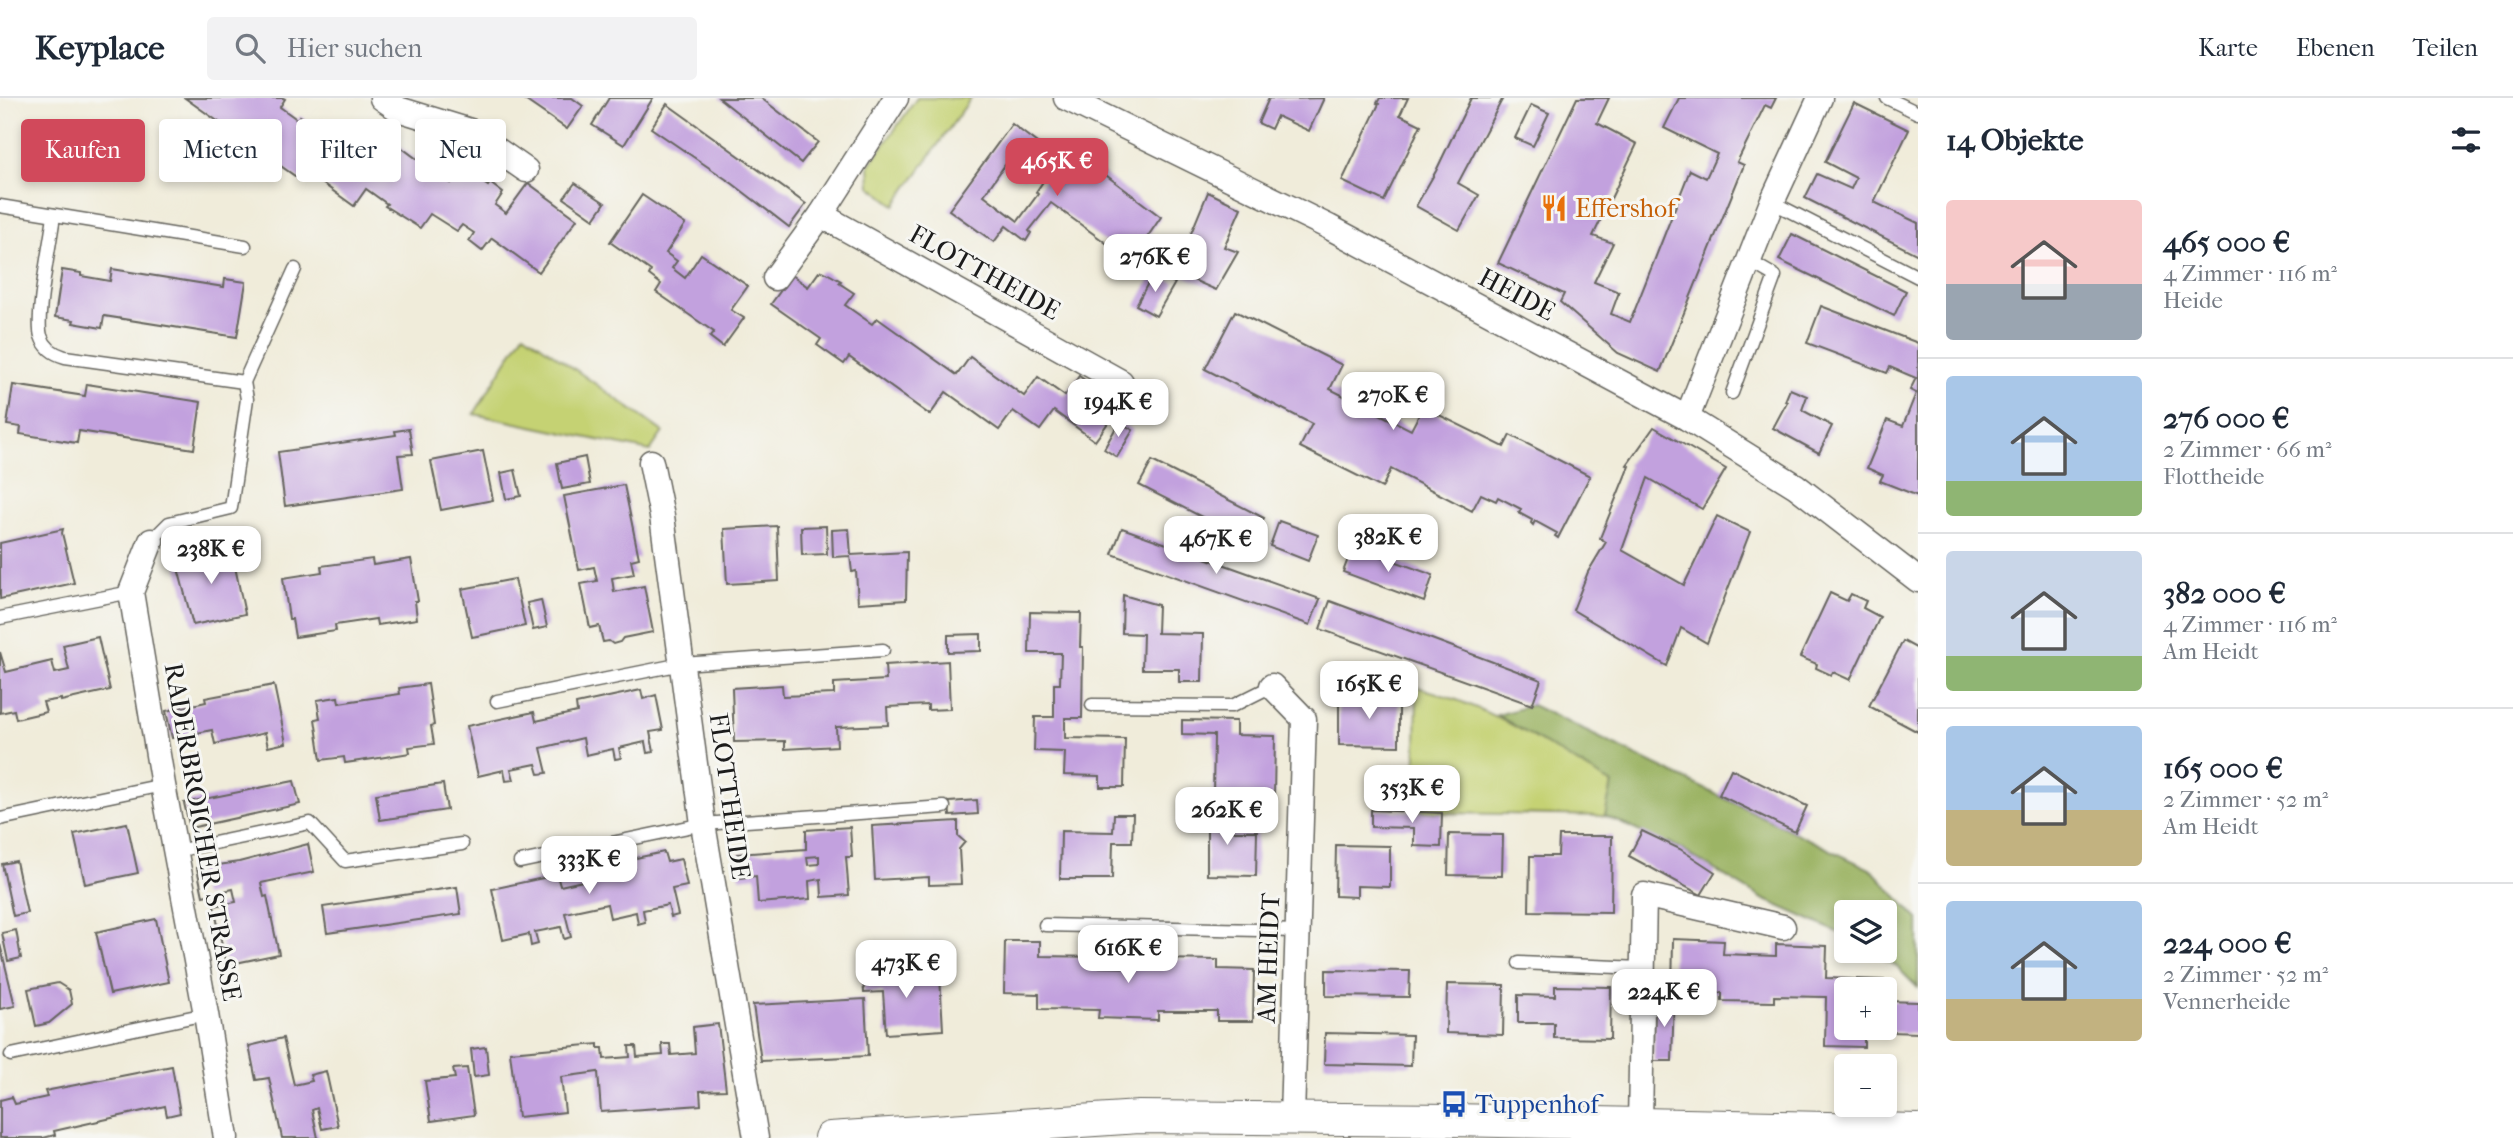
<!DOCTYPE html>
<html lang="de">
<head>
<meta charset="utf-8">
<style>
  :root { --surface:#fff; --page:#f2f2f3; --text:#1f2937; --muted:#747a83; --line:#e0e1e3; --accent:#d1495b }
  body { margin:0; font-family:"IM FELL French Canon",serif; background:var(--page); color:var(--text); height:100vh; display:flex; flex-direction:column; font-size:26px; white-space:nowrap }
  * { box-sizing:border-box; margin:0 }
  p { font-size:23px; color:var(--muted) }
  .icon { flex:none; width:38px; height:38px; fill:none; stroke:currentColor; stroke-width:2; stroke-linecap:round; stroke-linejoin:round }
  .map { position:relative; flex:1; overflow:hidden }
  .details { display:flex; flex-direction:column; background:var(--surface); width:595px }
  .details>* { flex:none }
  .guide { position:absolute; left:21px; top:21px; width:665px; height:63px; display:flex; gap:14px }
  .tools { position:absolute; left:1834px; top:802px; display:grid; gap:14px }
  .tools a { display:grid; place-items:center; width:63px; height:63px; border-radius:7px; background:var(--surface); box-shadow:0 4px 10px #0003; font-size:35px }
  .price { position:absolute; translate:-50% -60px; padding:0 16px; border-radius:14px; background:#fff; color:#222; font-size:23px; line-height:46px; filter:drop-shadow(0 2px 4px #0008) }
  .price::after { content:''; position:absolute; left:50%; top:42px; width:21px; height:16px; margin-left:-10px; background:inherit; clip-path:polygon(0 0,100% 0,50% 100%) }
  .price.on { background:var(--accent); color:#fff }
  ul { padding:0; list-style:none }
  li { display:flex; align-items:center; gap:21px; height:175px; padding:0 28px }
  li+li { border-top:2px solid var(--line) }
  li span { display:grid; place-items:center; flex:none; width:196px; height:140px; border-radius:7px; color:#555 }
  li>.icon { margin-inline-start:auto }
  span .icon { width:84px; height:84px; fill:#fffc; stroke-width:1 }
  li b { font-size:30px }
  h2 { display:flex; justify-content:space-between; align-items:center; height:84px; padding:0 28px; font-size:30px }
  .tag { padding:0 24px; border-radius:7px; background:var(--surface); box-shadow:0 4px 10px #0003; font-size:24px; line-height:63px }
  .tag.on { background:var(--accent); color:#fff }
  header { display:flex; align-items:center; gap:42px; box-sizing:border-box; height:98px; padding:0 35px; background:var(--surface); border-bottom:2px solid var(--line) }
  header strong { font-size:33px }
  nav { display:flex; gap:38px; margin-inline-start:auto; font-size:24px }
  .search { width:490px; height:63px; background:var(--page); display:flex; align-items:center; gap:18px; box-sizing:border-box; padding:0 24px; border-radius:7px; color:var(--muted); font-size:26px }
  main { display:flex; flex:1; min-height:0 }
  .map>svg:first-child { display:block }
  .green { fill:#c5d273; stroke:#707748; stroke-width:2 }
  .forest { fill:#9cb465; stroke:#5c6840; stroke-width:2 }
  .building { fill:#c2a1de; fill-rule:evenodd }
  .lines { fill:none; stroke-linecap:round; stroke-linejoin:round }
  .service-casing { stroke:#66655e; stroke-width:15 }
  .minor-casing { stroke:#66655e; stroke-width:27 }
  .tertiary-casing { stroke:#66655e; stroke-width:34 }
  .service { stroke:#fff; stroke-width:12 }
  .minor { stroke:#fff; stroke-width:24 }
  .tertiary { stroke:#fff; stroke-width:32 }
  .labels { text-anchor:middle; stroke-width:6; stroke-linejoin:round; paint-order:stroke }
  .food-label { font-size:26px; fill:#c56008; stroke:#f6f6f2; text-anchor:start }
  .street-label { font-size:26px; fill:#1c1c1c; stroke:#f6f6f2 }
  .transit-label { font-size:26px; fill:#164399; stroke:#f6f6f2; text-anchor:start }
</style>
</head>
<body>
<header>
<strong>Keyplace</strong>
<div class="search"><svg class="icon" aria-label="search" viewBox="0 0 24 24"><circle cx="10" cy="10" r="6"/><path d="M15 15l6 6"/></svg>Hier suchen</div>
<nav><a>Karte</a><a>Ebenen</a><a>Teilen</a></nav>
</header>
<main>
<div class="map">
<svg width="1918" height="1040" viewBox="0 0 1918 1040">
  <rect width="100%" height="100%" fill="#f6f6f2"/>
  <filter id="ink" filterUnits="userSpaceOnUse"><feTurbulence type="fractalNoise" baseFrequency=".0143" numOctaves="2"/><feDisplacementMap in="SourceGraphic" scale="14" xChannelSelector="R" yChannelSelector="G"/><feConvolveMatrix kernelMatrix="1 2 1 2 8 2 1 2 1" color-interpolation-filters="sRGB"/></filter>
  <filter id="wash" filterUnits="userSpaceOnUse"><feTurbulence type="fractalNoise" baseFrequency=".00686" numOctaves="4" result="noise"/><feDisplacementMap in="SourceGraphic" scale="28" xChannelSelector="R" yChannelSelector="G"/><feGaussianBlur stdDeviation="1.57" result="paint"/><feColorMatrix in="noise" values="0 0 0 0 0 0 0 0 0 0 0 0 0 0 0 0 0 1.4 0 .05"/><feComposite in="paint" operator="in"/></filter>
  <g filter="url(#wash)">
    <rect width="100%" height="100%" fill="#f0ecda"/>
    <g class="green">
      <polygon points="917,0 971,0 895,107 870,88 869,68"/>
      <polygon points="524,235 663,334 650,353 474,316"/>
      <path d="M1417,589C1492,609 1547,647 1612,686L1605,718L1446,715L1415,712Z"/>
    </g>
    <polygon class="forest" points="1532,607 1872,772 1918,821 1918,890 1896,868 1870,852 1885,852 1885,814 1846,814 1846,838 1763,801 1669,744 1667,746 1605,718 1612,686 1497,617"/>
    <g id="blocks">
      <g class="building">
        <polygon points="185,0 283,0 285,1 280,9 298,22 300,18 331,40 334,35 344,42 350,33 371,48 368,53 372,55 374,53 387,62 398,47 417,61 420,57 432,67 430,69 451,85 462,70 488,88 490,85 503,95 495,107 506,115 528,85 577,121 539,174 492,140 482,153 469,143 474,135 462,127 457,133 430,116 420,130 385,108 387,106 366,91 354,108 308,75 302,83"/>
        <polygon points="522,0 572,0 583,8 567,31"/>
        <polygon points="609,0 653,0 624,47 592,27"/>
        <polygon points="719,0 761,0 818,44 801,65"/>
        <polygon points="1269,0 1284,1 1324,0 1309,33 1277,18 1271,31 1258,25"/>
        <polygon points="1380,0 1408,0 1400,17 1421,27 1384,103 1342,83 1379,6 1377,5"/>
        <polygon points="1471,0 1503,0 1458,85 1479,97 1459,132 1416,108 1436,73"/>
        <polygon points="1577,0 1609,0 1597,25 1637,46 1593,138 1613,145 1594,184 1619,194 1611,216 1630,224 1690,72 1706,80 1717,56 1664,30 1679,0 1776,0 1771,10 1765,7 1737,64 1744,67 1660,274 1618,255 1560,204 1564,196 1498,165"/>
        <polygon points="1854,5 1909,32 1874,104 1918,125 1918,157 1805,100 1817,76 1851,91 1856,80 1825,64"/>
        <polygon points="667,6 806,106 789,129 733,86 651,30"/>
        <polygon points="1531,7 1549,15 1533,48 1515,40"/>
        <polygon points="1012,26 1045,51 1024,80 1005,67 984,97 1018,123 1038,96 1036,94 1057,63 1072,74 1082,59 1161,119 1131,163 1051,105 1029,133 1031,135 1026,143 1006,128 994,144 949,112"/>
        <polygon points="575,85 605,105 594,121 564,100"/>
        <polygon points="1208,94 1241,110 1224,149 1238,154 1216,192 1175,174"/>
        <polygon points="642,97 685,126 666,155 677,163 672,170 685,180 701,156 748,188 731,212 744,220 723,249 710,239 714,234 656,194 661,186 649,177 651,173 610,144"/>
        <polygon points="1792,136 1906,193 1894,218 1779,162"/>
        <polygon points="112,171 224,189 225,181 246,184 237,239 104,218 102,230 73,225 74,222 55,219 62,172 81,175 81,178 110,183"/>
        <polygon points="823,173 841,183 839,185 854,195 845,207 872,226 877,220 957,277 970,259 1024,298 1038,279 1065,298 1079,278 1120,308 1095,343 1054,313 1040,332 1013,313 999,332 946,294 930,317 849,259 844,266 817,247 821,241 771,206 792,177 808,189 819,174"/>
        <polygon points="1154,174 1175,185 1156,218 1136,207"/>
        <polygon points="1821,208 1918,245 1918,398 1880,383 1883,377 1867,370 1887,322 1903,328 1916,295 1910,292 1916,280 1890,269 1887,275 1807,245"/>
        <polygon points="1235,213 1342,267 1330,291 1411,332 1423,309 1504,349 1510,337 1590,378 1558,440 1555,438 1557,435 1535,423 1533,427 1531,425 1532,422 1519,415 1521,411 1498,399 1496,403 1481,396 1472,413 1391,371 1382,390 1300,349 1312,326 1205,271"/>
        <polygon points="87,286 201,304 194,351 79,333 77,345 20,336 21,329 7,327 13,287 85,298"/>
        <polygon points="1790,291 1807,298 1802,312 1832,328 1819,355 1773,330 1787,304 1785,303"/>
        <polygon points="1119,324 1133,332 1117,359 1104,351"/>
        <polygon points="1654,329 1726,371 1702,411 1648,380 1622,452 1684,487 1717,418 1750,434 1707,545 1681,530 1667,568 1573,512 1588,474 1606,444 1600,440 1629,368 1627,367"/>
        <polygon points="409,331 413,356 398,357 403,391 285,408 278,354 396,337 395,333"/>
        <polygon points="483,353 493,402 441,412 431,363"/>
        <polygon points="585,359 590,386 562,391 557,365"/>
        <polygon points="1152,363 1264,420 1251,444 1139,387"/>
        <polygon points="515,372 521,398 506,401 501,375"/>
        <polygon points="624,387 639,460 631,462 634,476 612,480 614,494 644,488 653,534 623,540 620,544 613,546 609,543 603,544 599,528 590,530 581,486 597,483 594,469 579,472 564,398"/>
        <polygon points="1279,423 1318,437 1308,463 1270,448"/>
        <polygon points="777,428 779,483 727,486 724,431"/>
        <polygon points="826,428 827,456 802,457 801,429"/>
        <polygon points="1122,430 1320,501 1310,527 1112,456"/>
        <polygon points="63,431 62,435 74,485 0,501 0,445"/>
        <polygon points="849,431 851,457 907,454 906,502 858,505 856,473 852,474 850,458 833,459 832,432"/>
        <polygon points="1353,448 1433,477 1424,504 1343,474"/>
        <polygon points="231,450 245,516 193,527 175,459 189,456 190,458"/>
        <polygon points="372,461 373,467 411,461 418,503 415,503 417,521 377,527 376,521 335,527 336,533 295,539 292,521 289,521 283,480 322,474 321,468"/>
        <polygon points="515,481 525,528 472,539 462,491"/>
        <polygon points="1830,495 1847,503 1851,496 1866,503 1863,510 1880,519 1850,582 1833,574 1831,577 1816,570 1817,566 1800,559"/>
        <polygon points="1123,497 1158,507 1157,535 1203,536 1202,584 1179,584 1179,571 1142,571 1143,536 1122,535"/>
        <polygon points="541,502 547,529 533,532 527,505"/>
        <polygon points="1330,503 1541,582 1532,607 1320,531"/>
        <polygon points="1030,514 1081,515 1080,549 1083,549 1082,620 1065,620 1065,640 1125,641 1124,689 1100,689 1100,678 1064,677 1065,654 1034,653 1035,619 1054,619 1054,586 1060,586 1061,555 1029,555"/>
        <polygon points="981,536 981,553 948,554 948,537"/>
        <polygon points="98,539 110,592 61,603 61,601 43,604 46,614 16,621 14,612 0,615 0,554 6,574 52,563 55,575 69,572 63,547"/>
        <polygon points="1903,543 1918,551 1918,634 1869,608"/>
        <polygon points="948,563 950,611 928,612 928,607 887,609 888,627 836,629 837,648 785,651 785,643 734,644 732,590 782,587 783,598 834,596 834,585 886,582 885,567"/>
        <polygon points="428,586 434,627 431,628 434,646 409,649 410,655 373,661 345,665 344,659 321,662 315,621 320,620 317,602 338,599 339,605 365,601 400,596 399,590"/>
        <polygon points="274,587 286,645 268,649 265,635 215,646 212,632 172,640 166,613 206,604 205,600"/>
        <polygon points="641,592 643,601 656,597 663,632 650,634 654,654 647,655 645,644 619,650 621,660 615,661 613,651 586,657 583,640 541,650 547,675 539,676 536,666 511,671 514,682 506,683 504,672 478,678 467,628 534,614 536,623 577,614 576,606"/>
        <polygon points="1339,598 1399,599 1399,648 1339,647"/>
        <polygon points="1182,622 1236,623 1236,637 1275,638 1274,699 1213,698 1214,637 1182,636"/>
        <polygon points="1731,671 1807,708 1795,734 1719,697"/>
        <polygon points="294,683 300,706 190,730 184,705"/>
        <polygon points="443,686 447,712 380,722 376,696"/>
        <polygon points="977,702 978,716 950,718 949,704"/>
        <polygon points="1371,712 1442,715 1441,749 1414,748 1414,730 1371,729"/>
        <polygon points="1114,716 1133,716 1132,744 1113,744 1112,781 1060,781 1061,733 1113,734"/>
        <polygon points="1189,718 1234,719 1233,733 1257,733 1256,778 1207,777 1207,732 1188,732"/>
        <polygon points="958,723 958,738 965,744 959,751 961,786 929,787 929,779 875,782 872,728"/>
        <polygon points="127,725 138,775 85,786 74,736"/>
        <path d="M850,729L852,759H846L849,797L822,799L821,781L809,783L810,801L758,805L756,778L740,780L738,756L806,751V732ZM819,758V766L808,767L807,759Z"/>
        <polygon points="1642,733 1680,751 1715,774 1701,797 1629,758"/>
        <polygon points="1449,736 1503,737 1502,778 1448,777"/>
        <polygon points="1559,738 1612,738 1611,814 1529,813 1530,758 1558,758"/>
        <polygon points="308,746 314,774 261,785 264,799 267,798 279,856 226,867 214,808 236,804 233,791 203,798 197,770 239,764"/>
        <polygon points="1336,747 1390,748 1390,789 1357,788 1357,799 1335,798"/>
        <polygon points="664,754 667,764 681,761 687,788 672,791 678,817 671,819 668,807 643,812 645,824 638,826 636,814 610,820 607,806 565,815 571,839 564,841 561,829 535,834 538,846 531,848 529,836 503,842 492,791 557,777 560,788 601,779 599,768"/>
        <polygon points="16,763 27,815 13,818 2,766"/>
        <polygon points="457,789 461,816 327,835 323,809"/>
        <polygon points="156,821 169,884 110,896 96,834"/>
        <polygon points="16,832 21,860 8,863 2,835"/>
        <polygon points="1673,841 1724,843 1723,856 1776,858 1776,846 1827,848 1826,880 1884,882 1884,891 1846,891 1846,929 1885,929 1885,903 1918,904 1918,935 1864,933 1864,949 1825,948 1826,899 1774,898 1774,904 1722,903 1722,895 1672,894"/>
        <polygon points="1005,843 1040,843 1040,858 1100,859 1100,869 1159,870 1159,861 1218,862 1218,871 1254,872 1253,923 1217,923 1217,913 1158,913 1158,922 1098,920 1099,912 1039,911 1039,896 1004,895"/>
        <polygon points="0,846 15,908 0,911"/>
        <polygon points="884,862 885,881 940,878 943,932 886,936 883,894 864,895 862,863"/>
        <polygon points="1326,872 1410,873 1409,899 1326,898"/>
        <polygon points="58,885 69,892 72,906 49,925 36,928 28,891"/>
        <polygon points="1447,886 1504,887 1503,937 1446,935"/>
        <polygon points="1555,888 1611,889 1610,941 1554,940 1554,925 1518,925 1518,897 1555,898"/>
        <polygon points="1655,899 1674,899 1672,963 1654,963"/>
        <polygon points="865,901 868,958 761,963 753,907"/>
        <polygon points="718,926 726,992 700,993 701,1007 601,1014 598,974 561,979 565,1014 518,1019 510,954 598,946 598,950 603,950 604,961 630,959 629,948 636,948 637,959 663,957 662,946 670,946 671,957 695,955 693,929"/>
        <polygon points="1325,935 1412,937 1411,968 1324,966"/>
        <polygon points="283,940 294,987 312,983 310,977 326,973 338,1028 322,1031 317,1010 312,1012 318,1040 282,1040 269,980 256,982 249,948"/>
        <polygon points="486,949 489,977 474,979 471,951"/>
        <polygon points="172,968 180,1015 167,1018 165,1008 54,1033 55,1037 43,1040 0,1040 0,1002 12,999 15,1006 47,999 45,993"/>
        <polygon points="467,970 474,1017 431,1023 425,983 455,980 453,971"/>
      </g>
    </g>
  </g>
  <g filter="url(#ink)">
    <use href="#blocks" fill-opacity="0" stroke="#66655e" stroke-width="2"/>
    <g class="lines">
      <defs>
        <g id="service">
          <polyline points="1887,0 1918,15"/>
          <polyline points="1772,104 1918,179"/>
          <polyline points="0,108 245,148"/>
          <path d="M54,117C51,143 35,218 41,238C45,250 54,256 65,259L244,284L247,301L231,410L169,425L151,443"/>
          <polyline points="244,284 295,171"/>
          <polyline points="1732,295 1775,178 1749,163"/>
          <polyline points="0,520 131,494"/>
          <polyline points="497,603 682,566 883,552"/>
          <polyline points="1092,607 1232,608 1272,588"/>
          <polyline points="0,721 163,687"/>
          <polyline points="176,753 310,725 345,763 462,746"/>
          <polyline points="520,764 703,726 944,709"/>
          <polyline points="1045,827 1299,833"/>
          <polyline points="1519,865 1642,870"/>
          <polyline points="11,957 206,916"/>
        </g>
        <g id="minor">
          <polyline points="382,0 398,11 470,33 526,72"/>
          <polyline points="1066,0 1329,129 1687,320 1796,388 1918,482"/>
          <polyline points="821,117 1121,284"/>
          <polyline points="775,180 821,117 896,0"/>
          <polyline points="1687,320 1772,104 1820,0"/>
          <polyline points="651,364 662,418 703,726 756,1040"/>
          <polyline points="151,443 131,494 163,687 206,916 226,1040"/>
          <polyline points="1272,588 1304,621 1292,1020"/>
          <polyline points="1640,1027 1644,797 1783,829"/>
        </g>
        <polyline id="tertiary" points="830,1040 1139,1019 1453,1022 1918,1032"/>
      </defs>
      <use href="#service" class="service-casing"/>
      <use href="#minor" class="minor-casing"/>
      <use href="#tertiary" class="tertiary-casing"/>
      <use href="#service" class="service"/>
      <use href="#minor" class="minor"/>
      <use href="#tertiary" class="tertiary"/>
    </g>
  </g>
  <defs>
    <symbol id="restaurant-bare" viewBox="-9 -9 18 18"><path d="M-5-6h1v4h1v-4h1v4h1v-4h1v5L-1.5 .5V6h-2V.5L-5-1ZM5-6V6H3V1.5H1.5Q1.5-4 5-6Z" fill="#e8710a" stroke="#f6f6f2" stroke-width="2.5" paint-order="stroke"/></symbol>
    <symbol id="bus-bare" viewBox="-9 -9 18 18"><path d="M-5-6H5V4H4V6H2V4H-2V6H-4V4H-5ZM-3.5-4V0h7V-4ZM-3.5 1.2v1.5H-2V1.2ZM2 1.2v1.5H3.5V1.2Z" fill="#1a4fb4" stroke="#f6f6f2" stroke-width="2.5" paint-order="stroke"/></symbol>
  </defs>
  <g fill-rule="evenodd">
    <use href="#restaurant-bare" x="1535" y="91" width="38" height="38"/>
    <use href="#bus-bare" x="1435" y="987" width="38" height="38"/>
  </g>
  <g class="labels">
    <g class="food-label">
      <text x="1575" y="119">Effershof</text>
    </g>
    <g class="street-label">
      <text transform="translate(985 174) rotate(29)" y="9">FLOTTHEIDE</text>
      <text transform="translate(1517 196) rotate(28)" y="9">HEIDE</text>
      <text transform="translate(730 698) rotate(82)" y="9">FLOTTHEIDE</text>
      <text transform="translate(203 734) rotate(80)" y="9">RADERBROICHER STRASSE</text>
      <text transform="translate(1268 860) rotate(-88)" y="9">AM HEIDT</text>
    </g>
    <g class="transit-label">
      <text x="1475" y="1015">Tuppenhof</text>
    </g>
  </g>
</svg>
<div class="tools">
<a><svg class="icon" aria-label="layers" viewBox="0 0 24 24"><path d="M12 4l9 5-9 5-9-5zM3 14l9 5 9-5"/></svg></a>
<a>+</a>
<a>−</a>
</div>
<b class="price on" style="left:1057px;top:100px">465K €</b>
<b class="price" style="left:1155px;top:196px">276K €</b>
<b class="price" style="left:1393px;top:334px">270K €</b>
<b class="price" style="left:1118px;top:341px">194K €</b>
<b class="price" style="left:1388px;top:476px">382K €</b>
<b class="price" style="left:1216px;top:478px">467K €</b>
<b class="price" style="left:211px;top:488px">238K €</b>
<b class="price" style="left:1369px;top:623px">165K €</b>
<b class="price" style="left:1412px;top:727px">353K €</b>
<b class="price" style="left:1227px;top:749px">262K €</b>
<b class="price" style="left:589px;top:798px">333K €</b>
<b class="price" style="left:1128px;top:887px">616K €</b>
<b class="price" style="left:906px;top:902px">473K €</b>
<b class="price" style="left:1664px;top:931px">224K €</b>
<div class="guide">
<a class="tag on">Kaufen</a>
<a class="tag">Mieten</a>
<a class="tag">Filter</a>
<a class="tag">Neu</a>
</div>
</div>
<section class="details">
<h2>14 Objekte<svg class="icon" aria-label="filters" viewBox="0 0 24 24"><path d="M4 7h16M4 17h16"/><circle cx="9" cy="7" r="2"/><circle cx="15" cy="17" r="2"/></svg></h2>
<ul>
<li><span style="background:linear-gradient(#f6c9c9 60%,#9aa5b1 0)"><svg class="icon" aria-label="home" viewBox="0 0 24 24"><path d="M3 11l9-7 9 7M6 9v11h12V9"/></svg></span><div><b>465 000 €</b><p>4 Zimmer · 116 m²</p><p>Heide</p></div></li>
<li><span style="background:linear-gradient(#a9c7e8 75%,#8fb573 0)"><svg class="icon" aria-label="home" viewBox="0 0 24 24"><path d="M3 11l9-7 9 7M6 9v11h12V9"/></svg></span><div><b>276 000 €</b><p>2 Zimmer · 66 m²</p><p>Flottheide</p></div></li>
<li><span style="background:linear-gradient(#c9d6e8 75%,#8fb573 0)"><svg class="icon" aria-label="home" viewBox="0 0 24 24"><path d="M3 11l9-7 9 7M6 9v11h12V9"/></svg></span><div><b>382 000 €</b><p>4 Zimmer · 116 m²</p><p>Am Heidt</p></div></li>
<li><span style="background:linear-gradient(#a9c7e8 60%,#c2b280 0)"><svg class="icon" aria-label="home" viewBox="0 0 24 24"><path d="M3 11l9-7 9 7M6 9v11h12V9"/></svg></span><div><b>165 000 €</b><p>2 Zimmer · 52 m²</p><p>Am Heidt</p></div></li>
<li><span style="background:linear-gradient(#a9c7e8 70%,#c2b280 0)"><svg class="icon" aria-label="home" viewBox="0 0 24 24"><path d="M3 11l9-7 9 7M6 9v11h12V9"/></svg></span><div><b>224 000 €</b><p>2 Zimmer · 52 m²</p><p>Vennerheide</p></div></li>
</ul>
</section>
</main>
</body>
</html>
